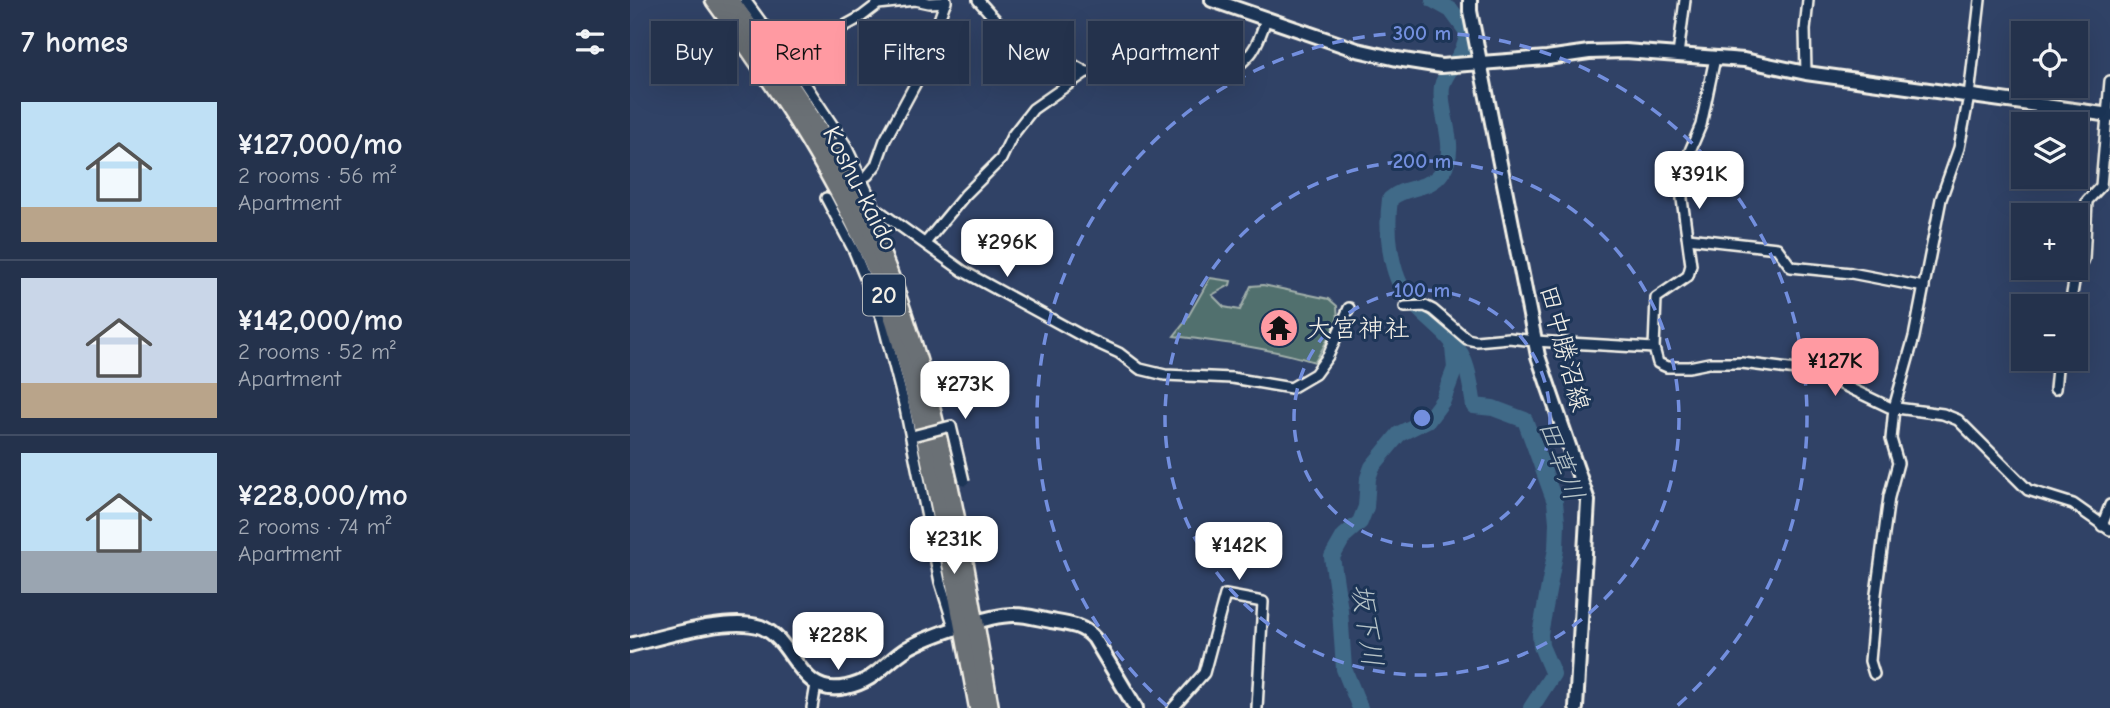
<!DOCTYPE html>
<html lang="en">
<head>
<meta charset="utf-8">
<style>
  :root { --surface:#24324c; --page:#2c3a53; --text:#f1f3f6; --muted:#a3aab5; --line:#414d64; --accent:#ff9aa2 }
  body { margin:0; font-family:"Comic Neue","Klee One",sans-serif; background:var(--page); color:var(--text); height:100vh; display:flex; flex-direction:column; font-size:26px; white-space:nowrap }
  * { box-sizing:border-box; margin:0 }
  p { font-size:23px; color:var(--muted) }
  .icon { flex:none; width:38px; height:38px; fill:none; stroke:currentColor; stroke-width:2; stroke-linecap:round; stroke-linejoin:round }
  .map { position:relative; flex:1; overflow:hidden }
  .sheet { display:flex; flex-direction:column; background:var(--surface); width:630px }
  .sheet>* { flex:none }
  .guide { position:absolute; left:21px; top:21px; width:665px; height:63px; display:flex; gap:14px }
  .tools { position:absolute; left:1381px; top:21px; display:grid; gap:14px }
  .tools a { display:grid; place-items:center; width:77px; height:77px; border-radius:0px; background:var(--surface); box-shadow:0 7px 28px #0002,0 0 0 2px var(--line); font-size:35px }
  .price { position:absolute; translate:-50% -60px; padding:0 16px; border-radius:14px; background:#fff; color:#222; font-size:23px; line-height:46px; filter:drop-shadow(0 2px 4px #0008) }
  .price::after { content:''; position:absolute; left:50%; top:42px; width:21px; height:16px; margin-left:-10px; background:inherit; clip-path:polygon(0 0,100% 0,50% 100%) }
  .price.current { background:var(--accent); color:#111 }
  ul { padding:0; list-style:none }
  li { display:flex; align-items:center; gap:21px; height:175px; padding:0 21px }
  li+li { border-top:2px solid var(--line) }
  li span { display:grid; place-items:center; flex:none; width:196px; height:140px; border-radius:0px; color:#555 }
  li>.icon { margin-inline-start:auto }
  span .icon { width:84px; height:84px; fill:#fffc; stroke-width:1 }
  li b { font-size:30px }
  h2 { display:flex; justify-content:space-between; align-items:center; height:84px; padding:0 21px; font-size:30px }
  .chip { padding:0 24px; border-radius:0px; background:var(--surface); box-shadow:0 7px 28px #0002,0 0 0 2px var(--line); font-size:24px; line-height:63px }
  .chip.current { background:var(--accent); color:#111 }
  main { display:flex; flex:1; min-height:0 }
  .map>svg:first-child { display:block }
  .green { fill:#516f6e; stroke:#a2b0ab; stroke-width:2 }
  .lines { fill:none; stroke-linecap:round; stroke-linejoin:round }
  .river { stroke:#416a88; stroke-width:16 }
  .street-casing { stroke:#f4f1e8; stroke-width:14 }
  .secondary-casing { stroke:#f4f1e8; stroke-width:18 }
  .highway-casing { stroke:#f4f1e8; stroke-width:21 }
  .street { stroke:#1d3557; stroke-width:9 }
  .secondary { stroke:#1d3557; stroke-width:12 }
  .highway { stroke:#6b6f75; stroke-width:16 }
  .street-bridge-casing { stroke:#f4f1e8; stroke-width:14; stroke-linecap:butt }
  .street-bridge { stroke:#1d3557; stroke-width:9 }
  .ring { fill:none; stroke:#738fde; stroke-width:3.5; stroke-dasharray:12 9 }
  .labels { text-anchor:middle; stroke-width:6; stroke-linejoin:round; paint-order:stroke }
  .shield { fill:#1d3557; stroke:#b4b9bc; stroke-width:2 }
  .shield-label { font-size:24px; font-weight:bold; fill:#f4f1e8 }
  .street-label { font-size:26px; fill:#f4f1e8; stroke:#1d3557 }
  .poi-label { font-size:26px; fill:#f4f1e8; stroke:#1d3557; text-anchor:start }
  .water-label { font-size:28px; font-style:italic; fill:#b5c2c6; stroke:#1d3557 }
  .centre { fill:#738fde; stroke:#1d3557; stroke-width:3.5 }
  .ring-label { font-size:21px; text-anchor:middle; font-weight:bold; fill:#738fde; stroke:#1d3557; stroke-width:6; stroke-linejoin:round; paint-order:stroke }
</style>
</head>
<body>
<main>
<section class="sheet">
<h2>7 homes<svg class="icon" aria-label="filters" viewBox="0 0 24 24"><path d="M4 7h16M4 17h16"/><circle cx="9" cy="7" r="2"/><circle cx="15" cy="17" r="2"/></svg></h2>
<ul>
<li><span style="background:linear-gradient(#bfe0f5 75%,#b9a48a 0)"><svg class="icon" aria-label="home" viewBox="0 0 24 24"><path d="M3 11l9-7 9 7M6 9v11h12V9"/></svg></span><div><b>¥127,000/mo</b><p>2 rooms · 56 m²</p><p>Apartment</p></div></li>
<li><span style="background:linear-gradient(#c9d6e8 75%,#b9a48a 0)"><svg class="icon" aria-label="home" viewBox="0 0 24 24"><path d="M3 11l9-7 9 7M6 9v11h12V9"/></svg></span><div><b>¥142,000/mo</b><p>2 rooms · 52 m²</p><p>Apartment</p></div></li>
<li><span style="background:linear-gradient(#bfe0f5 70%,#9aa5b1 0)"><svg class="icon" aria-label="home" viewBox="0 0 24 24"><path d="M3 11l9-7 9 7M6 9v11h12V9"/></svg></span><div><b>¥228,000/mo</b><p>2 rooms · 74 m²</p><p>Apartment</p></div></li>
</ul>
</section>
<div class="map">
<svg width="1480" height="708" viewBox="0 0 1480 708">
  <rect width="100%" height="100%" fill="#304266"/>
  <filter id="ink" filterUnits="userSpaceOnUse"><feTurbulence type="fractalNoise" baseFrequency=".0143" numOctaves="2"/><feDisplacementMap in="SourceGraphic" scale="14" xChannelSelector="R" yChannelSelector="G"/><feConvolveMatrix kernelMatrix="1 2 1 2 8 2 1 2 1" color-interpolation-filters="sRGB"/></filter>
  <g filter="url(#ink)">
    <path class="green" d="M580,278L601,281L600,285L582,295L594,307L610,310L621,286L633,285L699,299L707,306L708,321L685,362C639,348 592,342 544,336L555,322Z"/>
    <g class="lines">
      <g class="river">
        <path d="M803,0L821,10L838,33C836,40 835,47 831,53C825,64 814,75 812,86C808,115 830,146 812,172C800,191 775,185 760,199C756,229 759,274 779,298C794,318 818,331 831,354C839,369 841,389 844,406L863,408L895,420L925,502L927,522L926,549L910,634L911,646L923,674L901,708"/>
        <polyline points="730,708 714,669 710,610 702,557 714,536 730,522 736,507 738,478 742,467 769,434 799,419 813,400 825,368 823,348"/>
      </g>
      <defs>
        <g id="street">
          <polyline points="115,0 162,64 215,144 245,208 333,271 454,337 489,353 510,369 535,375 602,378 661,388 685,374 698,356 719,308"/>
          <path d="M348,0L389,46L425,55L456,72L487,71L531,75L554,72L588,73L596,76C622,55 626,51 636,19"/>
          <polyline points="1048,55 1055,0"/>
          <polyline points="162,64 200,39 211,28 231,17 248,4 285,0 299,3 316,2"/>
          <polyline points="1176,73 1175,30 1178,0"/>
          <polyline points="228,181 238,175 246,165 255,140 289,77 316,0"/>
          <polyline points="196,198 224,251 252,319 275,408 310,582 325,630"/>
          <polyline points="1058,238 1147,248 1161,267 1221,273 1294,287"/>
          <polyline points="296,242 335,195 371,159 382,136 403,109 456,72"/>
          <polyline points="1440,306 1444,282 1454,259 1457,201 1471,186 1480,81"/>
          <polyline points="775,307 795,306 803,310 837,339 846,341 879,338 905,341 1024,348 1028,363 1037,367 1059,367 1079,363 1112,363 1198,374 1211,384 1259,407 1313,414 1328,420 1398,490 1443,504 1480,530"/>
          <polyline points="1024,348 1026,298 1058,276 1061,265 1052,199 1052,175 1057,158 1071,125 1085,58"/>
          <polyline points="1425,389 1428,359"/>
          <polyline points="1472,526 1480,505"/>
          <polyline points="1244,674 1240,661 1246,594 1259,497 1268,463 1261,439 1264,408 1284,337 1311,199 1329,148 1339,96 1350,0"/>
          <polyline points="182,708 186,685"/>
          <polyline points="543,708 574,673 595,595 633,602 627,708"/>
        </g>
        <g id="secondary">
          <polyline points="582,0 727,50 767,59 811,66 917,58 959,52 995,51 1048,55 1114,60 1176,73 1480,115"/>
          <polyline points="840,0 840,11 908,356 958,501 946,708"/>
          <path d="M0,645C33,637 99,616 131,627C166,641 168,698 216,687C246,681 255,662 278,648C299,636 361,614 385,615C397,615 409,619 421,621C439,624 452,625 464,638L506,708"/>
        </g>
        <g id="highway">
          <path d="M84,0C143,81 198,162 239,254C266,315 282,382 297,447C316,533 332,621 348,708"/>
          <path d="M100,0C148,67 198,135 233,211C305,367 331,540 360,708"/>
        </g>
      </defs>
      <use href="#street" class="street-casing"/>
      <use href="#secondary" class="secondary-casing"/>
      <use href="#highway" class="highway-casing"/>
      <use href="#street" class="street"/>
      <use href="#secondary" class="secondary"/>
      <use href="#highway" class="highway"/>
      <defs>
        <polyline id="street-bridge" points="286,435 321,426 334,481"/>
      </defs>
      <use href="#street-bridge" class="street-bridge-casing"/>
      <use href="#street-bridge" class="street-bridge"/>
    </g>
  </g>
  <g class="ring">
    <circle cx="792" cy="418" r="128"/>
    <circle cx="792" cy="418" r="257"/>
    <path d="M537 706A385 385 0 1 1 1047 706"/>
  </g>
  <defs>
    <symbol id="temple-disc" viewBox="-11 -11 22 22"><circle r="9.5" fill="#ff9aa2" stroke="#1d3557"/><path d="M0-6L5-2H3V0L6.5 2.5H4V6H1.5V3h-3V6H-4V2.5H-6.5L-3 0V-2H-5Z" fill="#111"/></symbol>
  </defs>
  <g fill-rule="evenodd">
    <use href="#temple-disc" x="627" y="306" width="44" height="44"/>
  </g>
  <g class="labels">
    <rect class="shield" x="233" y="274.5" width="42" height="41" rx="5"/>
    <g class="shield-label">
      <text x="254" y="303">20</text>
    </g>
    <g class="street-label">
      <text transform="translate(231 188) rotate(63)" y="9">Koshu-kaido</text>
      <text transform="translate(935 348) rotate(75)" y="9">田中勝沼線</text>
    </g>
    <g class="poi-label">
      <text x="676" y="337">大宮神社</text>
    </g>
    <g class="water-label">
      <text transform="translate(932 460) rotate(70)" y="10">田草川</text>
      <text transform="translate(738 625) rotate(82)" y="10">坂下川</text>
    </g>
  </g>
  <circle cx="792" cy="418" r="10" class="centre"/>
  <g class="ring-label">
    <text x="792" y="40">300 m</text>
    <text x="792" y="168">200 m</text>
    <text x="792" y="297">100 m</text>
  </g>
</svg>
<div class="tools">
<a><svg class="icon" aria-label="locate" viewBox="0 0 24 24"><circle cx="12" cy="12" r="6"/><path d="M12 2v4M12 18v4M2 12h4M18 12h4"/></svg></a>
<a><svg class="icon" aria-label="layers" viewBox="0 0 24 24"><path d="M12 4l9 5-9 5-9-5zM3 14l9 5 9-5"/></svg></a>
<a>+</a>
<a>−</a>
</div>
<b class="price" style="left:1069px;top:211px">¥391K</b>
<b class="price" style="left:377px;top:279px">¥296K</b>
<b class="price current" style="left:1205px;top:398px">¥127K</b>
<b class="price" style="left:335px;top:421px">¥273K</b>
<b class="price" style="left:324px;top:576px">¥231K</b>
<b class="price" style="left:609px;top:582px">¥142K</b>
<b class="price" style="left:208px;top:672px">¥228K</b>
<div class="guide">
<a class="chip">Buy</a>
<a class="chip current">Rent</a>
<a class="chip">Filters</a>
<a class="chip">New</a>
<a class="chip">Apartment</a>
</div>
</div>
</main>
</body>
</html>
